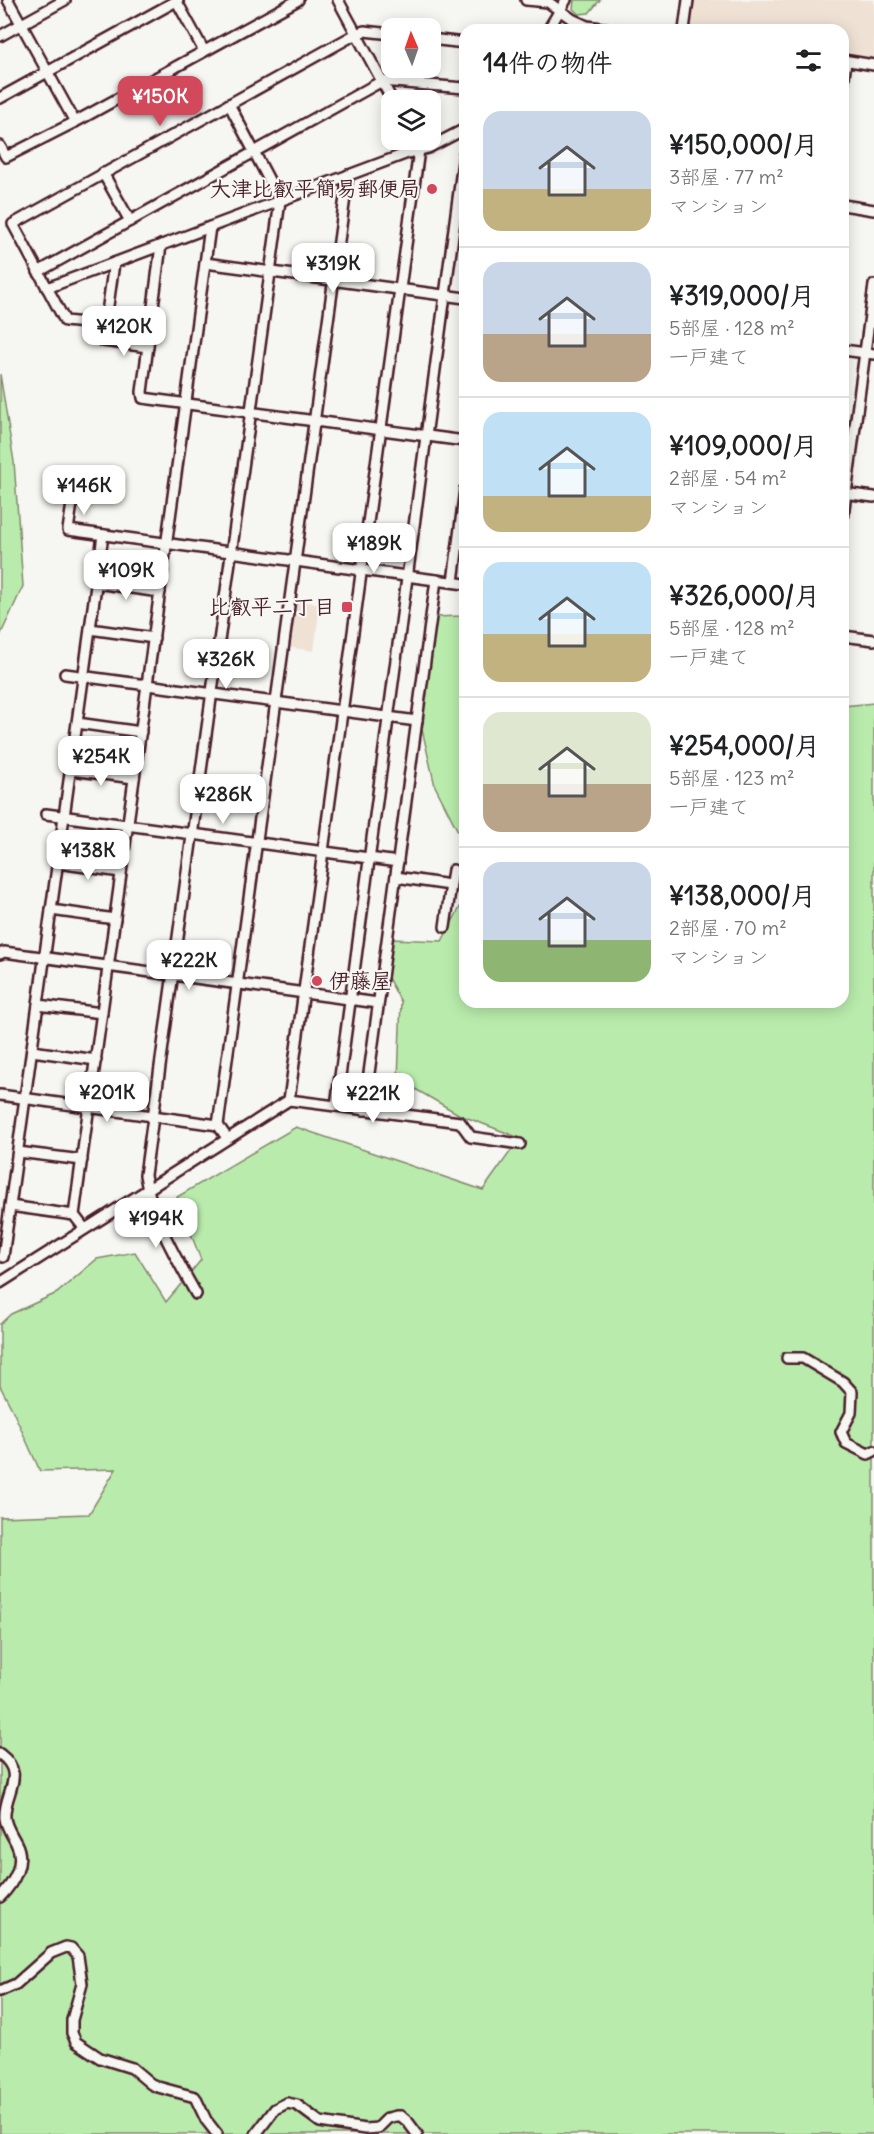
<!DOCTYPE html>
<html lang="ja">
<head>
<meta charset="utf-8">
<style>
  :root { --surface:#fff; --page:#f2f2f2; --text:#202124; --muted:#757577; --line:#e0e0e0; --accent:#d1495b }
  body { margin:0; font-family:Delius,"Klee One",sans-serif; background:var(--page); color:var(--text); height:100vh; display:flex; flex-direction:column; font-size:22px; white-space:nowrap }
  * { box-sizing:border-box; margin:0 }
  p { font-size:20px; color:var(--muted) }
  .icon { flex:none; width:33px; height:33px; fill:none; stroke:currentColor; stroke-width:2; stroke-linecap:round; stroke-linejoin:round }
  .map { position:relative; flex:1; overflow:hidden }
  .sheet { position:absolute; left:459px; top:24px; width:390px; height:984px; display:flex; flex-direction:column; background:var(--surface); border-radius:18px; box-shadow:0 3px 15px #0003 }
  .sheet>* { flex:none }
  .needle { width:39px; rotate:358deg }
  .buttons { position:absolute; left:381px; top:18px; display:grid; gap:12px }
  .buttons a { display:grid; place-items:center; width:60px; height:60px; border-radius:12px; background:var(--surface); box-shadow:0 3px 15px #0003; font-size:30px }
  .price { position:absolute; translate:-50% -51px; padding:0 14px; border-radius:12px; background:#fff; color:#222; font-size:20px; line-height:39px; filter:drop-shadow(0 2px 3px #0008) }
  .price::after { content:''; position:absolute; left:50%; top:36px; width:18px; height:14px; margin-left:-9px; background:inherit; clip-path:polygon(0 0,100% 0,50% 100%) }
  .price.selected { background:var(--accent); color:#fff }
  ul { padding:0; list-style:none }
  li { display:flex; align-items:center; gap:18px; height:150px; padding:0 24px }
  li+li { border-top:2px solid var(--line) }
  li span { display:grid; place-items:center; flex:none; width:168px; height:120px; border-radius:18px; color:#555 }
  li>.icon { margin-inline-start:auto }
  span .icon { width:72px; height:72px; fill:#fffc; stroke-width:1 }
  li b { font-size:26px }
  h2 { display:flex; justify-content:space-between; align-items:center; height:72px; padding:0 24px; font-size:26px }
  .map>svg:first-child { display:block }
  .built { fill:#efe2d5 }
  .green { fill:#b9ecac; stroke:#82866c; stroke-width:1.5 }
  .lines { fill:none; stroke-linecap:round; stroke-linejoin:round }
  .minor-casing { stroke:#4a1f2b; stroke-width:14 }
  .minor { stroke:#f6f6f2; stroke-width:9 }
  .poi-dot { fill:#d1495b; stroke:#f6f6f2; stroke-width:2 }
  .labels { text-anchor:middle; stroke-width:4.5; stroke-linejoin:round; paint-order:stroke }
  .poi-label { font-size:21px; font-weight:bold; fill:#4a1f2b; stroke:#f6f6f2; text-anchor:end }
</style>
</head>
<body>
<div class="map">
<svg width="874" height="2134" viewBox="0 0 874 2134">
  <rect width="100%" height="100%" fill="#f6f6f2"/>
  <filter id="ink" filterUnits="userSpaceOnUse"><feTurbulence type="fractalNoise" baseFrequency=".0167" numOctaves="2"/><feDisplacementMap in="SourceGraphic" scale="12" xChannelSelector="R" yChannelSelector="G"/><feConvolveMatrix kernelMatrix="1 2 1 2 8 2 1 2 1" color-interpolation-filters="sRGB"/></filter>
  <g filter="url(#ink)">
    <g class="built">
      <polygon points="694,0 874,0 874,60 843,56 843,30 690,30"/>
      <polygon points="297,600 320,604 314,651 286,647 293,607"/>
    </g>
    <g class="green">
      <polygon points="574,0 600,0 589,13 579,14 573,9"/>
      <polygon points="0,374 14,462 23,586 0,636"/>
      <polygon points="465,613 465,845 435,786 421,725 435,617 461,616"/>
      <polygon points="874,703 874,2134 0,2134 0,1517 89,1514 116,1469 40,1471 12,1409 0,1386 0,1324 11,1314 57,1293 97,1259 135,1252 166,1302 201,1260 177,1197 296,1127 483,1190 520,1138 460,1115 398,1079 401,1002 386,974 391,939 442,941 465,898 465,1002 843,1002 843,706"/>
    </g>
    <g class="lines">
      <defs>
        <g id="minor">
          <polyline points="8,0 75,122"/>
          <polyline points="176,0 204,51"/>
          <polyline points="338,0 392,100"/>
          <polyline points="526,0 548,2 572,19 587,26 616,30"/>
          <polyline points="548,30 566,0"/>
          <polyline points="684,30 688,0"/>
          <polyline points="0,36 65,0"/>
          <polyline points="430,39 465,43"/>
          <polyline points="843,60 874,65"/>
          <polyline points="843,86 846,61"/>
          <polyline points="0,98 178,0"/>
          <polyline points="0,146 6,157 75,122 298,0"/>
          <polyline points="103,173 130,221"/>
          <polyline points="843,205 874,210"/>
          <polyline points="161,245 142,392 143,398 465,441"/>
          <polyline points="114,263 103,341 148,347"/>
          <polyline points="205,263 465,298"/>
          <polyline points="38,272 382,81 464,88 465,86"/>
          <polyline points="47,288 405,154 428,148 465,129"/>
          <polyline points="105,325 65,321 13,224 356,34 364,31 392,34"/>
          <polyline points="843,350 874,354"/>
          <polyline points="843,493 874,497"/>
          <polyline points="73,497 68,530 465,584"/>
          <polyline points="843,516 874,285"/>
          <polyline points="453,582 465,489"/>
          <polyline points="96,583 160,592"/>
          <polyline points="90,629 154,638"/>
          <polyline points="843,636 874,640"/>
          <polyline points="65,674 417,721"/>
          <polyline points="77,723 141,732"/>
          <polyline points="71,770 134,778"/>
          <polyline points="46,814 398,862"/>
          <polyline points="58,863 121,872"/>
          <polyline points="396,877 450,885"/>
          <polyline points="51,910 115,919"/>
          <polyline points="445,927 453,870"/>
          <polyline points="0,954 4,952 378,1003"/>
          <polyline points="38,1005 102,1013"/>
          <polyline points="32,1051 96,1060"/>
          <polyline points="0,1095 218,1125"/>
          <polyline points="289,1100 419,150 413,140"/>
          <polyline points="336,1106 464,154"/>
          <polyline points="364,1110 436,580"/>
          <polyline points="227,1138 218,1125 348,175"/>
          <polyline points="18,1152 82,1160"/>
          <polyline points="10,1206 74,1215"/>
          <polyline points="84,1228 74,1215 210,227"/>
          <polyline points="3,1257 103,535"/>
          <polyline points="0,1283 289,1100 460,1122 471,1137 520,1144"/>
          <path d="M196,1294C176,1258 151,1216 145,1175L280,201L229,104"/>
          <polyline points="787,1358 803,1358 843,1382 852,1392 851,1413 841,1432 846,1443 868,1454 874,1451"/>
          <path d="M0,1754C28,1775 3,1793 5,1818C6,1827 12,1835 16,1843C26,1862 14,1883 0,1897"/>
          <polyline points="0,1991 16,1984 51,1953 66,1947 71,1948 78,1956 82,1984 72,2020 72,2033 76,2042 100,2058 132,2068 151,2084 158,2087 195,2097 206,2120 217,2134"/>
          <polyline points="256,2134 275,2109 287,2103 297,2105 320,2122 365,2129 378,2128 388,2118 396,2116 401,2116 408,2122 417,2134"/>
        </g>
      </defs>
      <use href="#minor" class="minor-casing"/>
      <use href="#minor" class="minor"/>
    </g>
  </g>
  <g class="poi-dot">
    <circle cx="432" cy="189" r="6"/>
    <rect x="341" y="601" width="12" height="12" rx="3"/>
    <circle cx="317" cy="981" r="6"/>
  </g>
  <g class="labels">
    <g class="poi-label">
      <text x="420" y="196">大津比叡平簡易郵便局</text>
      <text x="335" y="614">比叡平二丁目</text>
      <text x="329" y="988" text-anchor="start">伊藤屋</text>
    </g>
  </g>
</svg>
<div class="buttons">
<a><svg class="needle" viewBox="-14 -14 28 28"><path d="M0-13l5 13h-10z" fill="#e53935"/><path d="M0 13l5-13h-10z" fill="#757577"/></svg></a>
<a><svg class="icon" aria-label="layers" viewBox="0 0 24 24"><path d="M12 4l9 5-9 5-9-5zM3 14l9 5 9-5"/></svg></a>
</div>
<b class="price selected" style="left:160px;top:127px">¥150K</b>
<b class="price" style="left:333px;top:294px">¥319K</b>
<b class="price" style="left:124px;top:357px">¥120K</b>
<b class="price" style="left:84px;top:516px">¥146K</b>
<b class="price" style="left:374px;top:574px">¥189K</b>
<b class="price" style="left:126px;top:601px">¥109K</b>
<b class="price" style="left:226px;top:690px">¥326K</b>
<b class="price" style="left:101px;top:787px">¥254K</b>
<b class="price" style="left:223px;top:825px">¥286K</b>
<b class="price" style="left:88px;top:881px">¥138K</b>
<b class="price" style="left:189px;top:991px">¥222K</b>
<b class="price" style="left:107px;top:1123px">¥201K</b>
<b class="price" style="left:373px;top:1124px">¥221K</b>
<b class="price" style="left:156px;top:1249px">¥194K</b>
<section class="sheet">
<h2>14件の物件<svg class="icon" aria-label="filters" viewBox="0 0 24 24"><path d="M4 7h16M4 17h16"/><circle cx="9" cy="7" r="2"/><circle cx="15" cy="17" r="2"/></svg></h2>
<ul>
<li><span style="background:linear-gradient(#c9d6e8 65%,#c2b280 0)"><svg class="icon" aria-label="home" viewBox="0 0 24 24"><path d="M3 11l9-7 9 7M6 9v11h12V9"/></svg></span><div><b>¥150,000/月</b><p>3部屋 · 77 m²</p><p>マンション</p></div></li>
<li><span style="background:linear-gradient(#c9d6e8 60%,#b9a48a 0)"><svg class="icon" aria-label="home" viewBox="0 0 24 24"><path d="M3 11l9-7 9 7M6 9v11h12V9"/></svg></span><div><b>¥319,000/月</b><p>5部屋 · 128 m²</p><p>一戸建て</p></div></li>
<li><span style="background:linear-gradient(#bfe0f5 70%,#c2b280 0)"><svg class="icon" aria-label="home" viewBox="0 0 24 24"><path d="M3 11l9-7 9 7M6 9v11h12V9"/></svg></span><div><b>¥109,000/月</b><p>2部屋 · 54 m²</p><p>マンション</p></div></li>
<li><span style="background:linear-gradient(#bfe0f5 60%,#c2b280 0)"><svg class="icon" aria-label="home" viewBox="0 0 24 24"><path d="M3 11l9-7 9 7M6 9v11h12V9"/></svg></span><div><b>¥326,000/月</b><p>5部屋 · 128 m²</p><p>一戸建て</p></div></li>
<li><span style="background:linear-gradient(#dfe7d0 60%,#b9a48a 0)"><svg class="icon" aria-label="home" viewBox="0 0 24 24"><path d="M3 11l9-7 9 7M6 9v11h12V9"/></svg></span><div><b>¥254,000/月</b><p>5部屋 · 123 m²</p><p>一戸建て</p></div></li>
<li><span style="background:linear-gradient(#c9d6e8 65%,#8fb573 0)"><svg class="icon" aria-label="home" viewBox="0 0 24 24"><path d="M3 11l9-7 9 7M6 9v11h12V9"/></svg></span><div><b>¥138,000/月</b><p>2部屋 · 70 m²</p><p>マンション</p></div></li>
</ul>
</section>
</div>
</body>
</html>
